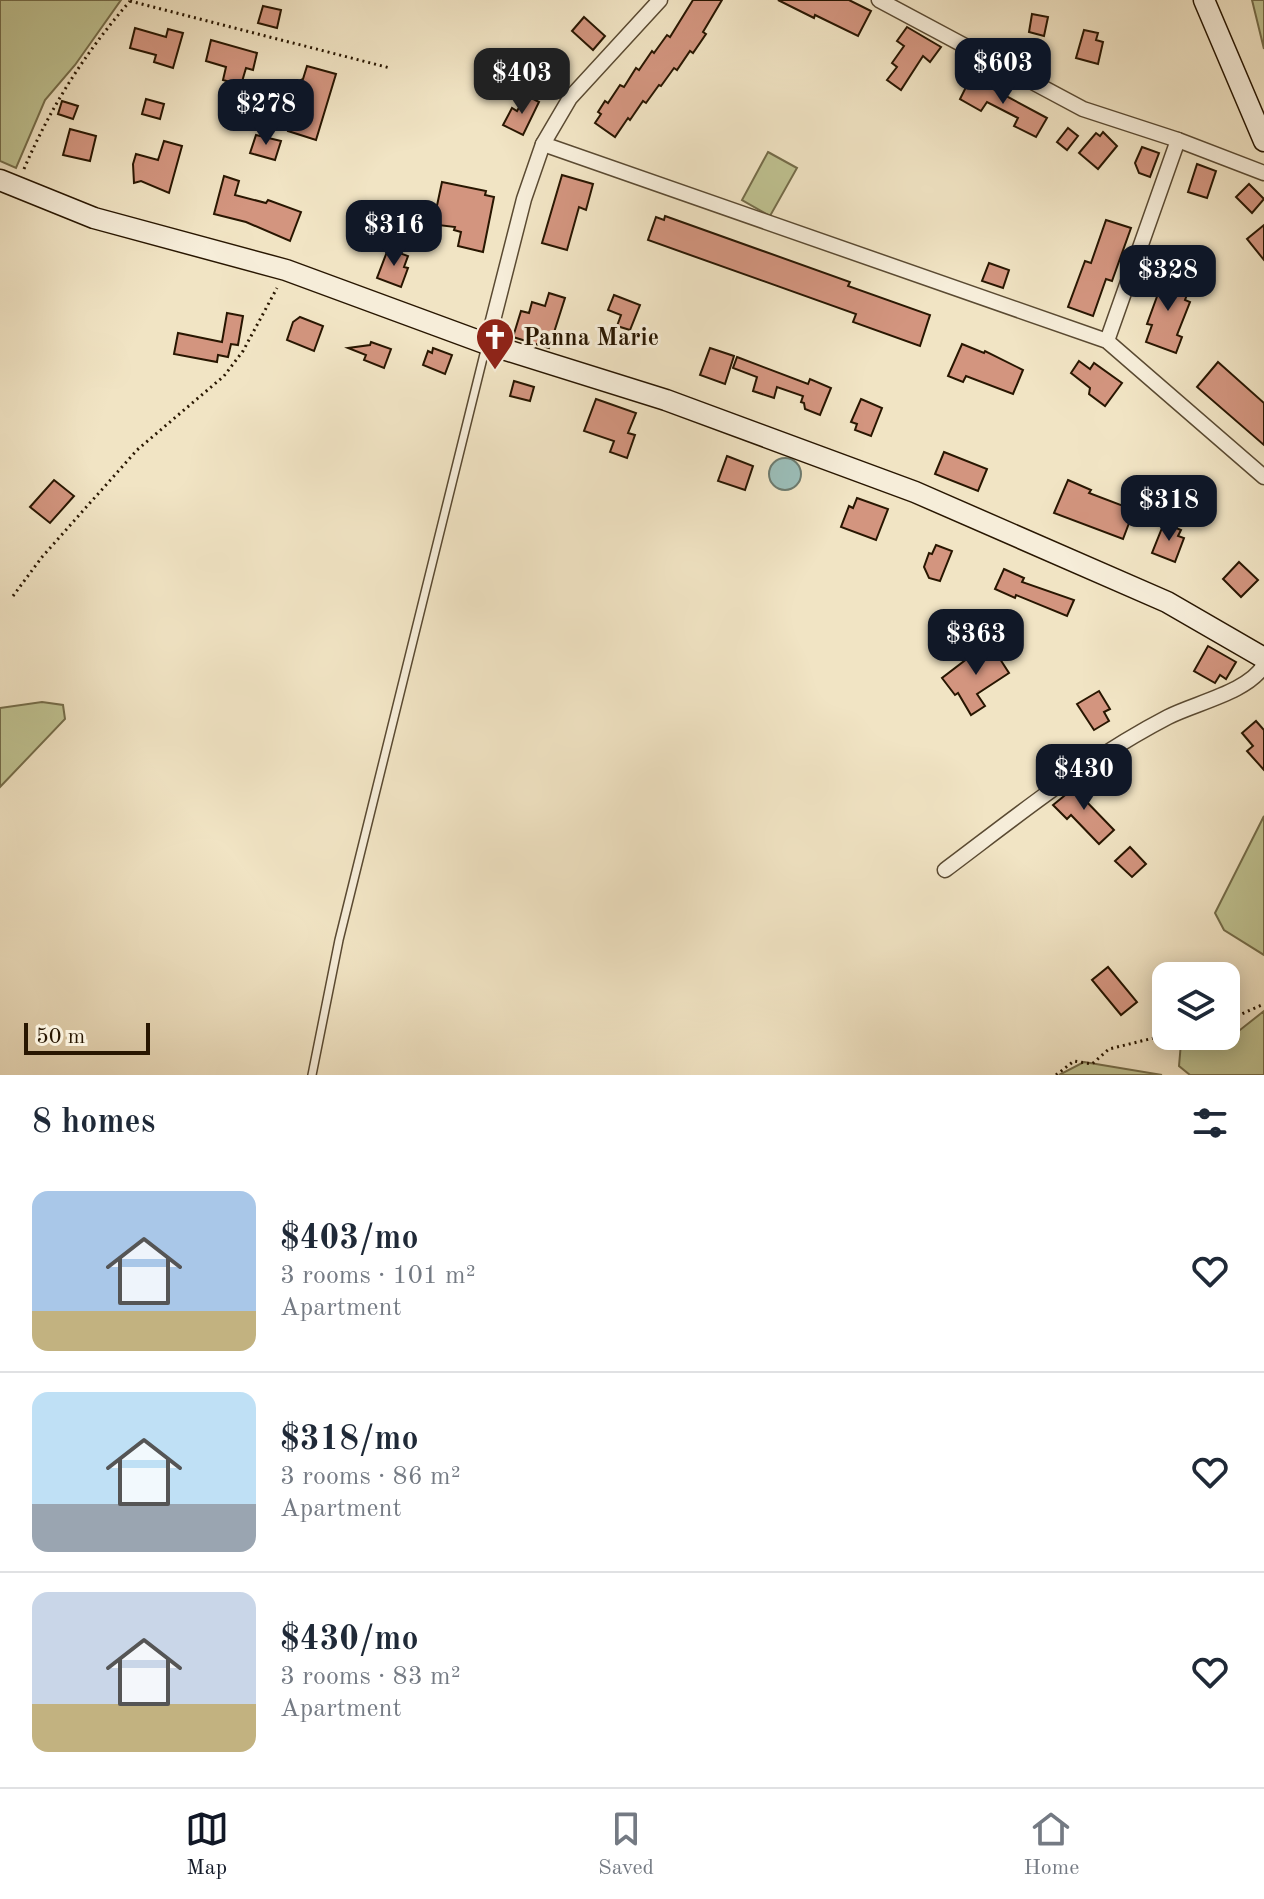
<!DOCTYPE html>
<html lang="en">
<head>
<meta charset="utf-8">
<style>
  :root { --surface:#fff; --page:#f6f6f7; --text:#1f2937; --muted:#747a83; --line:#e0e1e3; --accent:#111827 }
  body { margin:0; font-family:"Old Standard TT",serif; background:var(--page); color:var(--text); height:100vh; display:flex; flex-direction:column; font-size:30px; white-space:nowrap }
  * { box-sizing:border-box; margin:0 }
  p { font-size:26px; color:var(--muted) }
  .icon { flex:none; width:44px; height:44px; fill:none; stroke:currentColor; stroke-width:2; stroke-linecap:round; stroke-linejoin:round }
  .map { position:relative; height:1075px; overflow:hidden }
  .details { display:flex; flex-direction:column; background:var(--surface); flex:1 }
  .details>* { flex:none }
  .fabs { position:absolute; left:1152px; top:962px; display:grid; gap:16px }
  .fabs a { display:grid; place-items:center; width:88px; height:88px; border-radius:16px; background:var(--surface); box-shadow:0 4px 20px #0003; font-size:40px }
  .scale { position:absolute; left:24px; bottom:20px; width:126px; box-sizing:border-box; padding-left:8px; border:4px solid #281601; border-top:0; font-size:22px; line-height:28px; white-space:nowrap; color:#281601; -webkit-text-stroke:6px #f6edd9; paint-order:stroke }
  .price { position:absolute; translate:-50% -68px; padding:0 18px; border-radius:16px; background:var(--accent); color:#fff; font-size:26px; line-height:52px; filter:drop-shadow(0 2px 4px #0008) }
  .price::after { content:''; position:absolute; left:50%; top:48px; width:24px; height:18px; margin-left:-12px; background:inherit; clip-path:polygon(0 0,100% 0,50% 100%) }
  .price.current { background:#222; color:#fff }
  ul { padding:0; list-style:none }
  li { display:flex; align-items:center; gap:24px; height:200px; padding:0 32px }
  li+li { border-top:2px solid var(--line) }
  li span { display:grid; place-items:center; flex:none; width:224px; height:160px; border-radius:16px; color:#555 }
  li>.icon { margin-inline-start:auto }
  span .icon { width:96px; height:96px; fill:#fffc; stroke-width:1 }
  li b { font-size:34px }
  h2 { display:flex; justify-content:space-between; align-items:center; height:96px; padding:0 32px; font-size:34px }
  .tab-bar { display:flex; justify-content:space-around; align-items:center; height:112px; border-top:2px solid var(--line); background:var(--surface); font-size:22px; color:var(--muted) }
  .tab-bar a { display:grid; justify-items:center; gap:4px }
  .tab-bar .current { color:var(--accent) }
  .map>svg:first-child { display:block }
  .green { fill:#bfc291; stroke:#746c49; stroke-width:2 }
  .water { fill:#9bbeb9; stroke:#6d7b6f; stroke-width:2 }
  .building { fill:#d3957f; stroke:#281601; stroke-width:2 }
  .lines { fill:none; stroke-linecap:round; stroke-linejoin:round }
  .lane-casing { stroke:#5a4a32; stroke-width:10 }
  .street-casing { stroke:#5a4a32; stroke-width:17 }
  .secondary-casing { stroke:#281601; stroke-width:23 }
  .path { stroke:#281601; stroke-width:3; stroke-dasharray:2 4; stroke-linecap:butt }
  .lane { stroke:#f6edd9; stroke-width:7 }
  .street { stroke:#f6edd9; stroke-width:14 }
  .secondary { stroke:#f6edd9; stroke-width:20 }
  .labels { text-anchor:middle; stroke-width:6; stroke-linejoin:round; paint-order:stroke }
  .poi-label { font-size:24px; font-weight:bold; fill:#281601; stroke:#f6edd9; text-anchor:start }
</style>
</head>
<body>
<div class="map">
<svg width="1264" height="1075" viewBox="0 0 1264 1075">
  <rect width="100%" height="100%" fill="#f1e4c4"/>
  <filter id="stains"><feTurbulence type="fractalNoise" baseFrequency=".0025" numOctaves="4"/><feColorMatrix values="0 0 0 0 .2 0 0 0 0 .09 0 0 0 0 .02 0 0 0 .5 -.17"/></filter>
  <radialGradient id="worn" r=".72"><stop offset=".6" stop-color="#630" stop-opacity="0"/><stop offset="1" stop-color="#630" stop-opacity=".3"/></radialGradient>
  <g class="green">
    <polygon points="0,0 121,0 75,65 45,100 16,168 0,161"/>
    <polygon points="1252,0 1264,0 1264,49"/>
    <polygon points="768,152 797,168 770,216 742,200"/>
    <polygon points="42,702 63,705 65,719 0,787 0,708"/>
    <polygon points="1264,816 1264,955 1224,930 1215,913"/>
    <polygon points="1264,1011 1264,1075 1190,1075 1179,1066 1181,1043 1226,1036 1240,1030"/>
    <polygon points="1084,1062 1162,1075 1059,1075"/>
  </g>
  <circle class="water" cx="785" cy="474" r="16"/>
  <g class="building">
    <polygon points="693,0 722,0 703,32 706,34 693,53 690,51 677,70 674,68 661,86 659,85 646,103 643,101 630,120 628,118 615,137 595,123 601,114 598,112 605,101 608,103 620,85 624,87 636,68 639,70 652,51 654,53 667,35 670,37"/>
    <polygon points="778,0 849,0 871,11 858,36 815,15 814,18"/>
    <polygon points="263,6 281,10 277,28 258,23"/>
    <polygon points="1032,14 1048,17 1044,36 1029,32"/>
    <polygon points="584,17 605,36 593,50 572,31"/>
    <polygon points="907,27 941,47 930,62 923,56 901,90 887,80 897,67 892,63 904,46 897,41"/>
    <polygon points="135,28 166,37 168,29 183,33 173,68 154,62 156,55 130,48"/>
    <polygon points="1084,30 1098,33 1096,40 1103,42 1098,64 1076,58"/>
    <polygon points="211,40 257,53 253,70 246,68 241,85 223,80 226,67 206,61"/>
    <polygon points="307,66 336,74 316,140 288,131 293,114 284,97 286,88 303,79"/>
    <polygon points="971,77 1047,118 1036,137 1014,126 1018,118 987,102 981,111 960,99"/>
    <polygon points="526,95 539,102 523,135 503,125 512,108 517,111"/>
    <polygon points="146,99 164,104 160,119 142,114"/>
    <polygon points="62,101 78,106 73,119 58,114"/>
    <polygon points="1068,128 1078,136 1067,150 1057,142"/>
    <polygon points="70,129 96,136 90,161 63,155"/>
    <polygon points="1103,132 1117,146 1098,169 1079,153 1096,133 1100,136"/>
    <polygon points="256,135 281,141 275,160 250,153"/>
    <polygon points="164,141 182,146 169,193 141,181 134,183 133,164 136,154 158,160"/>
    <polygon points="1142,147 1159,153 1150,177 1139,173 1135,163"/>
    <polygon points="1197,164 1216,171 1207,198 1188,192"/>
    <polygon points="562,175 593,184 586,210 579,207 567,250 542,243"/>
    <polygon points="224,176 239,181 235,195 266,203 268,200 301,212 290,241 246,222 214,214"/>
    <polygon points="442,182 486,191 485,195 494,197 483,252 458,246 461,232 454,230 455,227 438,225 440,216 435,215"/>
    <polygon points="1249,184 1264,199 1252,213 1236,197"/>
    <polygon points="665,216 850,282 848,286 930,315 920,346 853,322 856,314 648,240 656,217 664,220"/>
    <polygon points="1106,220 1131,228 1112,281 1106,279 1093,316 1068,307 1085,261 1091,263"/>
    <polygon points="1264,225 1264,260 1247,239"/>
    <polygon points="388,249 408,256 404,267 408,268 401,287 377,278"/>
    <polygon points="989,263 1009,270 1003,288 982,281"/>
    <polygon points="1161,272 1191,284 1185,300 1190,302 1177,335 1182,337 1176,353 1146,342 1152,325 1147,324 1159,291 1155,290"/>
    <polygon points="549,293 565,298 549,348 513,337 521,311 529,313 532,302 545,306"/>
    <polygon points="614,295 640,305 630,330 617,326 621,315 608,310"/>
    <polygon points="227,313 243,316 238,345 231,344 228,357 218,355 217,362 174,354 178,333 222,342"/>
    <polygon points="300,317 323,326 314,351 287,340 293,322"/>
    <polygon points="371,342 391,349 384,368 364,360 366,355 348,348 370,345"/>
    <polygon points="962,344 984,353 985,351 1023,370 1013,394 966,376 963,382 948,376"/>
    <polygon points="433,348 452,355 445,374 423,365 428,351 432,353"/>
    <polygon points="710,348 734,356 725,384 700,375"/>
    <polygon points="737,357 808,384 810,379 831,388 820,415 805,409 804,403 801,402 803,396 777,387 774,398 753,391 757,377 733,368"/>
    <polygon points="1079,361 1090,369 1094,363 1122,383 1105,406 1089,394 1090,388 1071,373"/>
    <polygon points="1218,362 1264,403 1264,445 1197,387"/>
    <polygon points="514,381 534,387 530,401 510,396"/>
    <polygon points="596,399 636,413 628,433 635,435 627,458 610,452 614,441 584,431"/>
    <polygon points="861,399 882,408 871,436 855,430 857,424 851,422"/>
    <polygon points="944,452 987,469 978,491 935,474"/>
    <polygon points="727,456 753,466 745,490 718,481"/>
    <polygon points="54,480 74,496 50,523 30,507"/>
    <polygon points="1068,480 1091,490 1089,493 1134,510 1123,539 1054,513"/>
    <polygon points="857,498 888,509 876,540 841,527 849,506 853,508"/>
    <polygon points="1164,523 1181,530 1178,536 1184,538 1175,562 1152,553"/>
    <polygon points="936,545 952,551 940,581 929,578 924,567 929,553 932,554"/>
    <polygon points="1239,562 1258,580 1241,597 1223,579"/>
    <polygon points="1004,569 1024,578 1022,582 1074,600 1067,616 1016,595 1015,598 995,589"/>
    <polygon points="989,642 1009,673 977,694 985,706 971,715 958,693 955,695 942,678"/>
    <polygon points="1208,646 1236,662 1226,679 1220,675 1215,683 1194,671"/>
    <polygon points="1099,691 1110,709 1104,712 1109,721 1094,730 1077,704"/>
    <polygon points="1256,721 1264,730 1264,770 1247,751 1253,746 1242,733"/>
    <polygon points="1085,779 1092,788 1082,797 1114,830 1099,844 1071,815 1067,819 1053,805"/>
    <polygon points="1130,847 1146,864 1132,877 1115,861"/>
    <polygon points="1108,967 1137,1002 1121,1015 1092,980"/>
  </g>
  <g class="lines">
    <defs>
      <polyline id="lane" points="312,1075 339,940 486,346"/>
      <g id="street">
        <polyline points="879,0 1083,109 1178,140 1264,173"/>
        <polyline points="543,144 1107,341 1264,477"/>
        <polyline points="1107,341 1178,140"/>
        <polyline points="487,344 524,199 543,144 570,98 660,0"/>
        <path d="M945,870C1017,816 1087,759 1168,717C1195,703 1249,692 1264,665"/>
      </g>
      <g id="secondary">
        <polyline points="1204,0 1264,141"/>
        <polyline points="0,180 94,218 286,270 487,344 666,400 915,492 1167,602 1264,658"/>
      </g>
    </defs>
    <use href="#lane" class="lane-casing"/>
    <use href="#street" class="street-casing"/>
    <use href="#secondary" class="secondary-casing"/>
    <g class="path">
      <polyline points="130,1 390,68"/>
      <path d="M24,169C51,106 85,53 130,1"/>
      <polyline points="13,596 42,557 137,450 224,376 243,351 277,288"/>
      <polyline points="1226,1021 1264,1004"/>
      <polyline points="1056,1075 1074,1061 1092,1064 1109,1049 1166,1035"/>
    </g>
    <use href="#lane" class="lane"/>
    <use href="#street" class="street"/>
    <use href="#secondary" class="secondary"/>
  </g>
  <defs>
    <symbol id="church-pin" viewBox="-11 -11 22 30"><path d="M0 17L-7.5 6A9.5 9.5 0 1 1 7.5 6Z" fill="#8f2418" stroke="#f6edd9"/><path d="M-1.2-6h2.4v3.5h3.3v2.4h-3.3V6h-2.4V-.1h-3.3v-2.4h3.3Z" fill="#fff"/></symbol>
  </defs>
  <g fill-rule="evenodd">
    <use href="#church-pin" x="473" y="315" width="44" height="60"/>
  </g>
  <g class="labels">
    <g class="poi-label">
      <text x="523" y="345">Panna Marie</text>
    </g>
  </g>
  <rect width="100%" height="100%" filter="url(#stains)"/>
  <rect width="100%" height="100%" fill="url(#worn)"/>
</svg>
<div class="fabs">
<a><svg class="icon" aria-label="layers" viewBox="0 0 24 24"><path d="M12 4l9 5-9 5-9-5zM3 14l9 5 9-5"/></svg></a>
</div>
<div class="scale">50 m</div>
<b class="price" style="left:1003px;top:106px">$603</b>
<b class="price current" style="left:522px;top:116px">$403</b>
<b class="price" style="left:266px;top:147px">$278</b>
<b class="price" style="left:394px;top:268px">$316</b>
<b class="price" style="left:1168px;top:313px">$328</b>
<b class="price" style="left:1169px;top:543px">$318</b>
<b class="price" style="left:976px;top:677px">$363</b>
<b class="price" style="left:1084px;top:812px">$430</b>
</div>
<section class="details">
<h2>8 homes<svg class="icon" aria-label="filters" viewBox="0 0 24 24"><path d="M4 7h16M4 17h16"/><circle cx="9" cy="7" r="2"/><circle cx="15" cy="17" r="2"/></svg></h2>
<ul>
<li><span style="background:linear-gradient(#a9c7e8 75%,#c2b280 0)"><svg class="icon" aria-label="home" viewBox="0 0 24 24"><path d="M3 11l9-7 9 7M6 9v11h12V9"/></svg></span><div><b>$403/mo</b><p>3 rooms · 101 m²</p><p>Apartment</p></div><svg class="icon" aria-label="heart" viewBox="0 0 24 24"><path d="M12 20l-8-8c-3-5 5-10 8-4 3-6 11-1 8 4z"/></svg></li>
<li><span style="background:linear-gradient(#bfe0f5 70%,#9aa5b1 0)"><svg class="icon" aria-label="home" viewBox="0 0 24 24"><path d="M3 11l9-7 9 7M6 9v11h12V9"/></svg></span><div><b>$318/mo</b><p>3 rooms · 86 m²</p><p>Apartment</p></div><svg class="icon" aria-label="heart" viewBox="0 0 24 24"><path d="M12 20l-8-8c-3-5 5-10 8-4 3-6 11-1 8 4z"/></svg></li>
<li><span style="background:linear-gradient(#c9d6e8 70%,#c2b280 0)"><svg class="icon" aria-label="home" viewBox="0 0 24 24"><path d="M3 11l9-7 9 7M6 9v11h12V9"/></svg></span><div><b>$430/mo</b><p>3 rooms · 83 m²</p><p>Apartment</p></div><svg class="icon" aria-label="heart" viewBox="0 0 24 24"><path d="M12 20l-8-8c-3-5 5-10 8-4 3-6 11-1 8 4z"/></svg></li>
</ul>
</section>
<nav class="tab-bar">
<a class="current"><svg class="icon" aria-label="map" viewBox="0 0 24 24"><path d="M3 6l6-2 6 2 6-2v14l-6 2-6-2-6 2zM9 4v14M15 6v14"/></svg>Map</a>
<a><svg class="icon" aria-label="saved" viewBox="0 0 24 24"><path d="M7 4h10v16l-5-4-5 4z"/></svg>Saved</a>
<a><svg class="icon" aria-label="home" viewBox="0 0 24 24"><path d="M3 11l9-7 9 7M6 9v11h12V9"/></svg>Home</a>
</nav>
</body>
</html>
